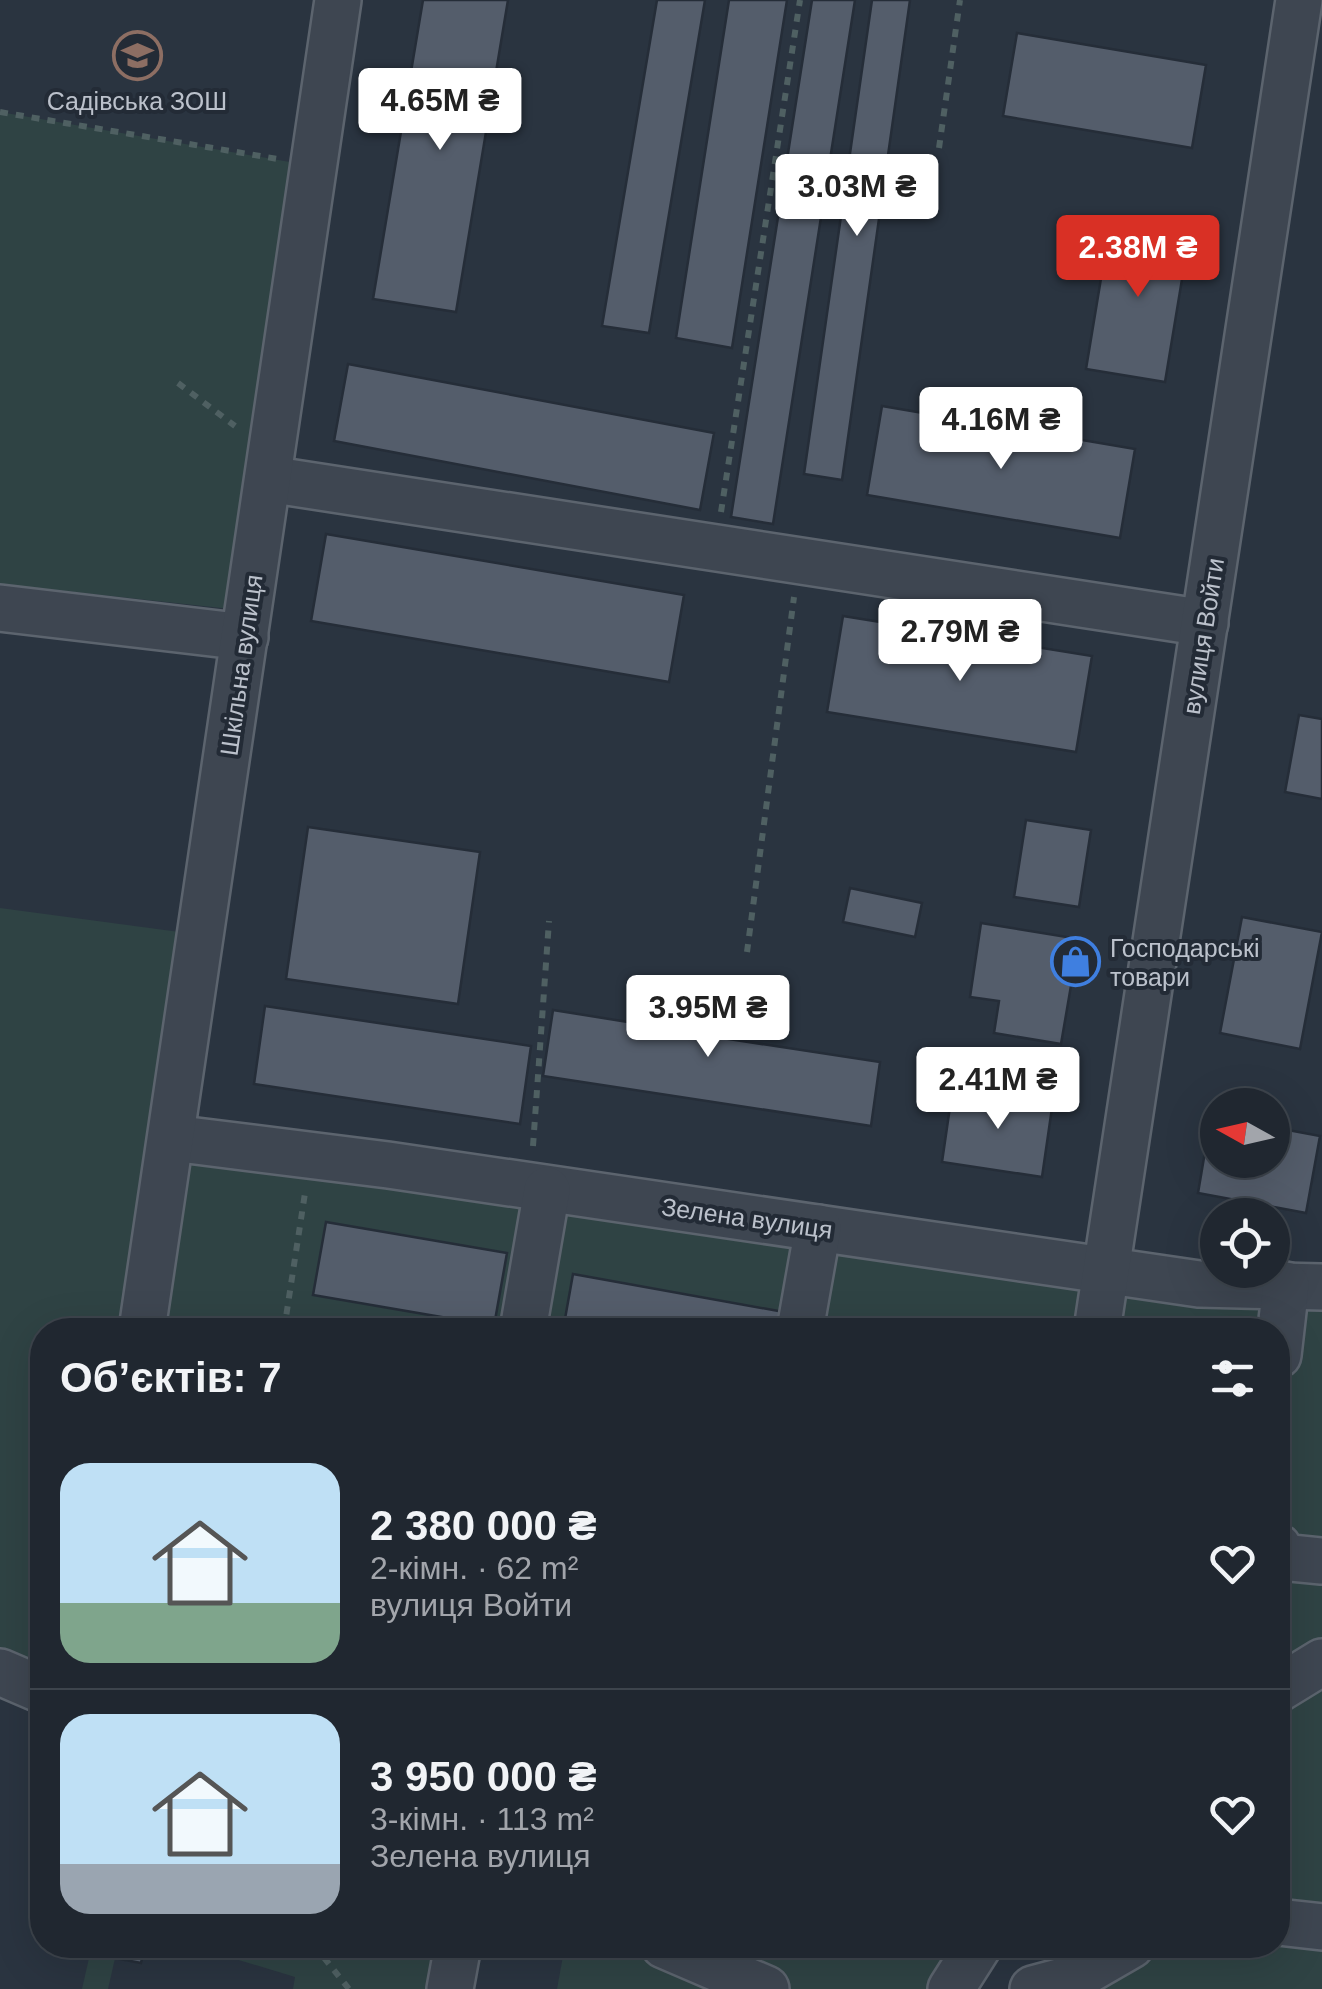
<!DOCTYPE html>
<html lang="uk">
<head>
<meta charset="utf-8">
<style>
  :root { --surface:#202730; --page:#282f38; --text:#f1f3f6; --muted:#a2a5ab; --line:#3d444c; --accent:#d93025 }
  body { margin:0; font-family:Helvetica,sans-serif; background:var(--page); color:var(--text); height:100vh; display:flex; flex-direction:column; font-size:38px; white-space:nowrap }
  * { box-sizing:border-box; margin:0 }
  p { font-size:32px; color:var(--muted) }
  .icon { flex:none; width:55px; height:55px; fill:none; stroke:currentColor; stroke-width:2; stroke-linecap:round; stroke-linejoin:round }
  .map { position:relative; flex:1; overflow:hidden }
  .side { position:absolute; left:30px; top:1318px; width:1260px; height:640px; display:flex; flex-direction:column; background:var(--surface); border-radius:40px; box-shadow:0 10px 40px #0002,0 0 0 2px var(--line) }
  .side>* { flex:none }
  .needle { width:65px; rotate:278deg }
  .fabs { position:absolute; left:1200px; top:1088px; display:grid; gap:20px }
  .fabs a { display:grid; place-items:center; width:90px; height:90px; border-radius:50%; background:var(--surface); box-shadow:0 10px 40px #0002,0 0 0 2px var(--line); font-size:50px }
  .price { position:absolute; translate:-50% -85px; padding:0 22px; border-radius:10px; background:#fff; color:#222; font-size:32px; line-height:65px; filter:drop-shadow(0 2px 5px #0008) }
  .price::after { content:''; position:absolute; left:50%; top:60px; width:30px; height:22px; margin-left:-15px; background:inherit; clip-path:polygon(0 0,100% 0,50% 100%) }
  .price.selected { background:var(--accent); color:#fff }
  ul { padding:0; list-style:none }
  li { display:flex; align-items:center; gap:30px; height:250px; padding:0 30px }
  li+li { border-top:2px solid var(--line) }
  li span { display:grid; place-items:center; flex:none; width:280px; height:200px; border-radius:30px; color:#555 }
  li>.icon { margin-inline-start:auto }
  span .icon { width:120px; height:120px; fill:#fffc; stroke-width:1 }
  li b { font-size:42px }
  h2 { display:flex; justify-content:space-between; align-items:center; height:120px; padding:0 30px; font-size:42px }
  .map>svg:first-child { display:block }
  .green { fill:#2f4344 }
  .building { fill:#545d6b; stroke:#252d38; stroke-width:2.5 }
  .lines { fill:none; stroke-linecap:round; stroke-linejoin:round }
  .minor-casing { stroke:#5c646e; stroke-width:50 }
  .path { stroke:#4f6062; stroke-width:6; stroke-dasharray:8 8; stroke-linecap:butt }
  .minor { stroke:#3e4651; stroke-width:45 }
  .labels { text-anchor:middle; stroke-width:8; stroke-linejoin:round; paint-order:stroke }
  .poi-label { font-size:25px; fill:#bbc1cb; stroke:#232b36 }
  .street-label { font-size:25px; fill:#bbc1cb; stroke:#232b36 }
</style>
</head>
<body>
<div class="map">
<svg width="1322" height="1989" viewBox="0 0 1322 1989">
  <rect width="100%" height="100%" fill="#2a3440"/>
  <g class="green">
    <polygon points="0,112 313,166 249,611 0,584"/>
    <polygon points="0,908 202,935 138,1330 42,1330 42,1691 0,1673"/>
    <polygon points="172,1138 1322,1286 1322,1989 1075,1989 1071,1945 1278,1945 1278,1330 854,1330 783,1311 574,1275 563,1330 142,1330"/>
    <polygon points="92,1945 118,1945 108,1989 82,1989"/>
    <polygon points="189,1945 458,1945 450,1989 293,1989 295,1977"/>
    <polygon points="565,1945 959,1945 944,1989 557,1989"/>
  </g>
  <g class="building">
    <polygon points="423,0 508,0 456,312 373,299"/>
    <polygon points="657,0 705,0 649,333 602,326"/>
    <polygon points="729,0 787,0 732,348 676,338"/>
    <polygon points="812,0 855,0 773,524 731,517"/>
    <polygon points="872,0 910,0 842,480 804,474"/>
    <polygon points="1017,33 1206,65 1192,148 1003,116"/>
    <polygon points="1111,218 1190,231 1165,382 1086,369"/>
    <polygon points="348,364 714,433 700,510 334,441"/>
    <polygon points="882,406 1135,449 1120,538 867,495"/>
    <polygon points="326,534 684,595 669,682 311,621"/>
    <polygon points="843,616 1092,656 1076,752 827,712"/>
    <polygon points="1299,715 1322,719 1322,799 1285,792"/>
    <polygon points="1026,820 1091,830 1079,907 1014,897"/>
    <polygon points="308,827 480,852 458,1004 286,979"/>
    <polygon points="850,888 922,903 915,937 843,922"/>
    <polygon points="1242,917 1322,932 1300,1049 1220,1033"/>
    <polygon points="981,923 1079,939 1061,1044 994,1033 999,1001 970,997"/>
    <polygon points="661,979 730,990 722,1038 880,1062 871,1126 543,1076 553,1010 653,1026"/>
    <polygon points="265,1006 531,1046 520,1124 254,1084"/>
    <polygon points="953,1086 1053,1101 1042,1177 942,1162"/>
    <polygon points="1211,1116 1218,1118 1218,1160 1272,1160 1272,1127 1320,1136 1306,1213 1198,1193"/>
    <polygon points="326,1222 507,1253 494,1326 313,1295"/>
    <polygon points="573,1274 784,1312 780,1330 563,1330"/>
    <polygon points="118,1945 145,1945 141,1963 115,1958"/>
  </g>
  <g class="lines">
    <defs>
      <g id="minor">
        <polyline points="268,479 1205,623"/>
        <polyline points="0,608 245,637"/>
        <polyline points="172,1138 388,1165 1199,1284 1322,1287"/>
        <polyline points="142,1330 338,0"/>
        <polyline points="523,1330 547,1190"/>
        <polyline points="800,1330 818,1228"/>
        <polyline points="1097,1330 1299,0"/>
        <polyline points="1278,1355 1286,1285"/>
        <polyline points="1278,1547 1281,1557 1322,1561"/>
        <polyline points="0,1672 42,1690"/>
        <polyline points="1278,1689 1322,1662"/>
        <polyline points="1278,1922 1322,1927"/>
        <polyline points="664,1945 766,1989"/>
        <polyline points="450,1989 458,1945"/>
        <polyline points="951,1989 979,1945"/>
        <polyline points="1033,1989 1074,1978 1131,1945"/>
      </g>
    </defs>
    <use href="#minor" class="minor-casing"/>
    <g class="path">
      <polyline points="0,112 278,159"/>
      <polyline points="939,148 960,0"/>
      <polyline points="178,383 235,426"/>
      <polyline points="721,512 800,0"/>
      <polyline points="747,952 794,597"/>
      <polyline points="533,1146 549,921"/>
      <polyline points="284,1330 305,1193"/>
      <polyline points="314,1945 349,1989"/>
    </g>
    <use href="#minor" class="minor"/>
  </g>
  <defs>
    <symbol id="school-ring" viewBox="-11 -11 22 22"><circle r="9.5" fill="#232b36" stroke="#8d6e63" stroke-width="1.5"/><path d="M0-5L7-2L0 1L-7-2ZM-4 1L0 2.5L4 1V4Q0 6-4 4Z" fill="#8d6e63"/></symbol>
    <symbol id="shop-ring" viewBox="-11 -11 22 22"><circle r="9.5" fill="#232b36" stroke="#3f7fe0" stroke-width="1.5"/><path d="M-5-2.5h2.3a2.7 3.5 0 0 1 5.4 0H5L5.5 6h-11ZM-1.5-2.5h3a1.5 2.3 0 0 0-3 0Z" fill="#3f7fe0"/></symbol>
  </defs>
  <g fill-rule="evenodd">
    <use href="#school-ring" x="110" y="28" width="55" height="55"/>
    <use href="#shop-ring" x="1048" y="934" width="55" height="55"/>
  </g>
  <g class="labels">
    <g class="poi-label">
      <text x="137" y="110">Садівська ЗОШ</text>
      <text x="1110" y="957" text-anchor="start">Господарські<tspan x="1110" dy="29">товари</tspan></text>
    </g>
    <g class="street-label">
      <text transform="translate(1203 636) rotate(-81)" y="9">вулиця Войти</text>
      <text transform="translate(241 665) rotate(-82)" y="9">Шкільна вулиця</text>
      <text transform="translate(747 1218) rotate(8)" y="9">Зелена вулиця</text>
    </g>
  </g>
</svg>
<div class="fabs">
<a><svg class="needle" viewBox="-14 -14 28 28"><path d="M0-13l5 13h-10z" fill="#e53935"/><path d="M0 13l5-13h-10z" fill="#a2a5ab"/></svg></a>
<a><svg class="icon" aria-label="locate" viewBox="0 0 24 24"><circle cx="12" cy="12" r="6"/><path d="M12 2v4M12 18v4M2 12h4M18 12h4"/></svg></a>
</div>
<b class="price" style="left:440px;top:153px">4.65M ₴</b>
<b class="price" style="left:857px;top:239px">3.03M ₴</b>
<b class="price selected" style="left:1138px;top:300px">2.38M ₴</b>
<b class="price" style="left:1001px;top:472px">4.16M ₴</b>
<b class="price" style="left:960px;top:684px">2.79M ₴</b>
<b class="price" style="left:708px;top:1060px">3.95M ₴</b>
<b class="price" style="left:998px;top:1132px">2.41M ₴</b>
<section class="side">
<h2>Об’єктів: 7<svg class="icon" aria-label="filters" viewBox="0 0 24 24"><path d="M4 7h16M4 17h16"/><circle cx="9" cy="7" r="2"/><circle cx="15" cy="17" r="2"/></svg></h2>
<ul>
<li><span style="background:linear-gradient(#bfe0f5 70%,#7fa58c 0)"><svg class="icon" aria-label="home" viewBox="0 0 24 24"><path d="M3 11l9-7 9 7M6 9v11h12V9"/></svg></span><div><b>2 380 000 ₴</b><p>2-кімн. · 62 m²</p><p>вулиця Войти</p></div><svg class="icon" aria-label="heart" viewBox="0 0 24 24"><path d="M12 20l-8-8c-3-5 5-10 8-4 3-6 11-1 8 4z"/></svg></li>
<li><span style="background:linear-gradient(#bfe0f5 75%,#9aa5b1 0)"><svg class="icon" aria-label="home" viewBox="0 0 24 24"><path d="M3 11l9-7 9 7M6 9v11h12V9"/></svg></span><div><b>3 950 000 ₴</b><p>3-кімн. · 113 m²</p><p>Зелена вулиця</p></div><svg class="icon" aria-label="heart" viewBox="0 0 24 24"><path d="M12 20l-8-8c-3-5 5-10 8-4 3-6 11-1 8 4z"/></svg></li>
</ul>
</section>
</div>
</body>
</html>
